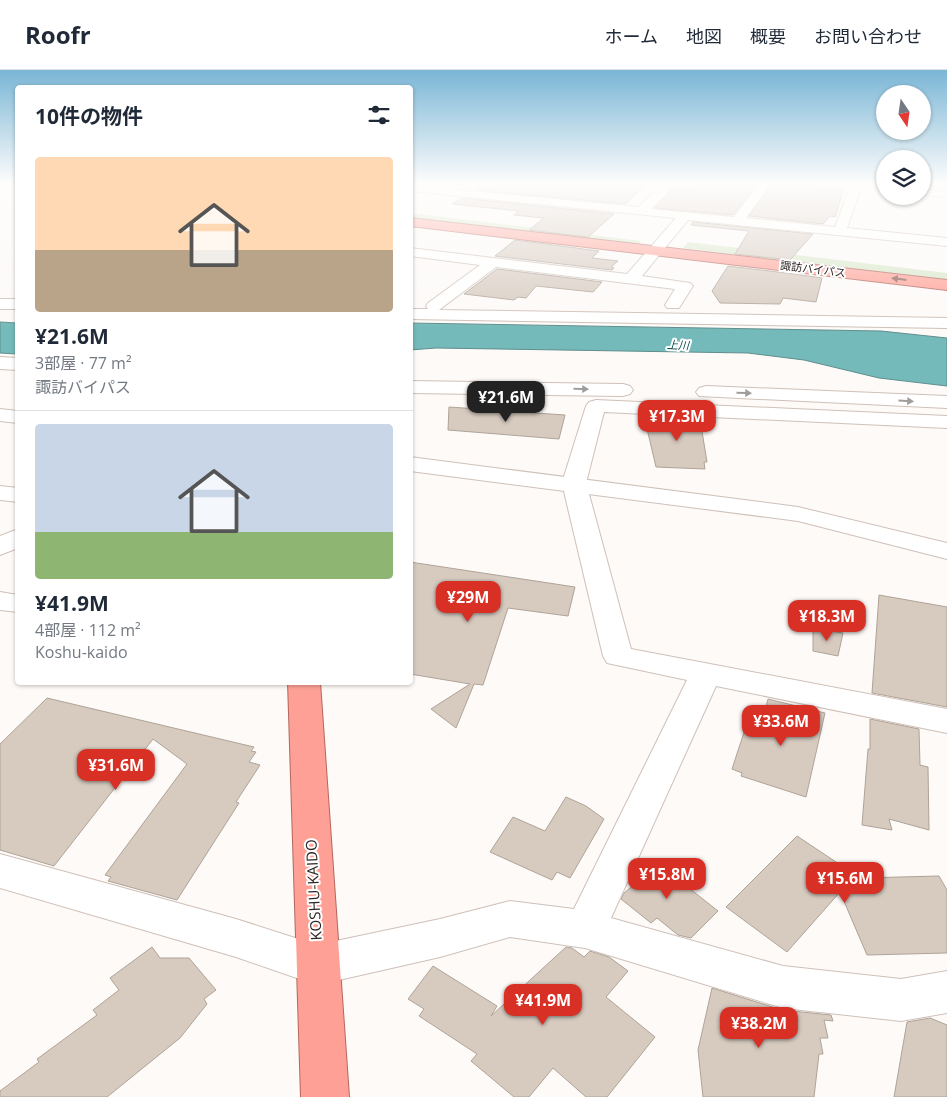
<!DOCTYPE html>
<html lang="ja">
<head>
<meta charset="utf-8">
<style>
  :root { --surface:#fff; --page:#f6f6f7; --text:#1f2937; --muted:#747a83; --line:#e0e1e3; --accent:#d93025 }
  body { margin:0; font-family:"Open Sans","Noto Sans JP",sans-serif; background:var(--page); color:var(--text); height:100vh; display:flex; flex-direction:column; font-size:19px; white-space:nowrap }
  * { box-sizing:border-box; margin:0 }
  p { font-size:16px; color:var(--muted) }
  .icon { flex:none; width:28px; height:28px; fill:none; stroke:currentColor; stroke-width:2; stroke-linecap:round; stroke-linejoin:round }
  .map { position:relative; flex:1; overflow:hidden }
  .sheet { position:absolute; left:15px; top:15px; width:398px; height:600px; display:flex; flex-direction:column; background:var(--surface); border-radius:5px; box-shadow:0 1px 4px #0004 }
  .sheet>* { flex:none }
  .needle { width:32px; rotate:167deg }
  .tools { position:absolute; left:876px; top:15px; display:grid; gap:10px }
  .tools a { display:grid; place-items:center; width:55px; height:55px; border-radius:50%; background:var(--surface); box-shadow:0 1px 4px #0004; font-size:25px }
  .price { position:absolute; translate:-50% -42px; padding:0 11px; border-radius:10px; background:var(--accent); color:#fff; font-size:16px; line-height:32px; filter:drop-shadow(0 1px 2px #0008) }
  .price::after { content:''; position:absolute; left:50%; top:30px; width:15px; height:11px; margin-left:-8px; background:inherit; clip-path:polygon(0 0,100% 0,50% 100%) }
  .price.on { background:#222; color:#fff }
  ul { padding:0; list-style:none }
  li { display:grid; align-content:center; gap:10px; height:265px; padding:0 20px }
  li+li { border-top:1px solid var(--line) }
  li span { display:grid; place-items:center; height:155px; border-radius:5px; color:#555 }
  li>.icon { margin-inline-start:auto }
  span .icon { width:90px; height:90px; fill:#fffc; stroke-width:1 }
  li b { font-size:21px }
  h2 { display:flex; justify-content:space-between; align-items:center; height:60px; padding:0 20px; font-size:21px }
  header { display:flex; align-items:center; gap:30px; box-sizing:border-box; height:70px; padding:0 25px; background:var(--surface); border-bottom:1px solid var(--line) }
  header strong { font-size:24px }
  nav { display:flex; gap:28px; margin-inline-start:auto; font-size:18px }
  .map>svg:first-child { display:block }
  .green { fill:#d8e7c9 }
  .water { fill:#75baba; stroke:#5f8e8d }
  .building { fill:#d7cbc0; stroke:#afa398 }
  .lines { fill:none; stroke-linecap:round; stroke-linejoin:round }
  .minor-casing { stroke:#cfc0b8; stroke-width:2 }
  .tertiary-casing { stroke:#cfc0b8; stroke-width:2 }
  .trunk-casing { stroke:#b4675d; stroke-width:2 }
  .minor { fill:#fff; fill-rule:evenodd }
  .tertiary { fill:#fff; fill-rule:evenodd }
  .trunk { fill:#fea096; fill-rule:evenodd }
  .oneway { fill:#8b5d57 }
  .oneway2 { fill:#a09e9c }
  .labels { text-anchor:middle; stroke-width:4; stroke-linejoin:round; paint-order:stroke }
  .far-street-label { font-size:11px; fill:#2d2724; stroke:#fff }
  .far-water-label { font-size:11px; font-style:italic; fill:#004545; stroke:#fff }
  .near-street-label { font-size:15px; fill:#2d2724; stroke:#fff }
</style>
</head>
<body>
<header>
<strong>Roofr</strong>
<nav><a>ホーム</a><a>地図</a><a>概要</a><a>お問い合わせ</a></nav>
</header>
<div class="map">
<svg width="947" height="1027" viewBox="0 0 947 1027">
  <rect width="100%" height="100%" fill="#fdfaf8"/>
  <g class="green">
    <polygon points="410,143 436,146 641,171 636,177 410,150"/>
    <polygon points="688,172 947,203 947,212 683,178"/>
  </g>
  <g class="water">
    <polygon points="0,252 17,253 17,284 0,283"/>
    <polygon points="410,253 881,261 947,268 947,316 879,308 804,290 748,283 436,278 410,280"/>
  </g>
  <g class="building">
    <polygon points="487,114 647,114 625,134 477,120"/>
    <polygon points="695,114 757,114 733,145 655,138 675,117 690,119"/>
    <polygon points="773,114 783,114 844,119 835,147 830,146 823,154 749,146"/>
    <polygon points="462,128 614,144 588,167 529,160 544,148 514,145 519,141 452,134"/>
    <polygon points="693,152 813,164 790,190 735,184 749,161 691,155"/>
    <polygon points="515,170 599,181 592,188 618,191 611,197 614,198 612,200 495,186"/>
    <polygon points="728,196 794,204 822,208 816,232 783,228 780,234 720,233 712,221"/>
    <polygon points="497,199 602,212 593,222 536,216 526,228 518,227 514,230 464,224"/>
    <polygon points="449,337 565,345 559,369 448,360"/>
    <polygon points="644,346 700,349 707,392 704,392 705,399 656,397"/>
    <polygon points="410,492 575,517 568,546 508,538 483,615 474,614 456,658 431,639 470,614 410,604"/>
    <polygon points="879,525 947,537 947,637 872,623"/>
    <polygon points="813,558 843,563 838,586 813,581"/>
    <polygon points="47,628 254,677 251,681 256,682 249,692 260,695 236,732 239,733 177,830 108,811 111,807 105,805 187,694 153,669 54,796 0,780 0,674"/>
    <polygon points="768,629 825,643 806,727 741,706 742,703 732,699 751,641 764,644"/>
    <polygon points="870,649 919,659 920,695 928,697 929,760 889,749 892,760 862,755 868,679 870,679"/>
    <polygon points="566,727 586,736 604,749 570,808 557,802 552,810 490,782 513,747 545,761"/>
    <polygon points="797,766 860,808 939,806 947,820 947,883 867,885 840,822 787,882 726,837"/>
    <polygon points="651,788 718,841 691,868 678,865 657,848 651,853 621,829 624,823 636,813 631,809 632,805"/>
    <polygon points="152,877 160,888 189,888 216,920 204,929 207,934 180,968 107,1027 0,1027 0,1021 39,992 37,989 97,945 93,940 119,920 110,908"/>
    <polygon points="566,877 572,878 584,887 590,881 609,887 628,901 606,927 655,967 607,1027 586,1027 553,998 529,1027 514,1027 471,991 477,984 419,946 424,939 408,929 433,896 497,936 491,946"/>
    <polygon points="712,918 782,940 831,945 833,951 824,950 828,968 820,968 823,984 819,984 814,1027 703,1027 698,980"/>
    <polygon points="930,948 947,955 947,1027 894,1027 907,952"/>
  </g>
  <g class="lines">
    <defs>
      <g id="minor">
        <polygon points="663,114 676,114 651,139 734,147 759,114 771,114 746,148 835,157 851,114 885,114 885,120 861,117 847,158 947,168 947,176 688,150 642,206 690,213 693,216 679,238 667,238 665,235 675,219 496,197 439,240 947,248 947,258 410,249 410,239 428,239 426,236 428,233 480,195 410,186 410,178 627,204 676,148 410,121 410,115 638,137"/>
        <polygon points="922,119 947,121 947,127 922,125"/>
        <rect x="0" y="229" width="18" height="10"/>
        <polygon points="0,287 18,288 18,300 0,299"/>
        <polygon points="410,311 623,314 630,316 633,320 630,324 623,326 410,323"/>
        <polygon points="706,316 947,326 947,338 699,326 696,322 699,318"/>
        <polygon points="596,330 947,346 947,358 604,342 586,413 631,579 947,639 947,663 716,616 611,848 783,896 901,909 947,901 947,943 901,951 783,938 585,878 510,867 440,887 317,915 236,887 0,818 0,784 236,849 317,875 440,849 510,831 574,839 687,610 607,593 603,586 562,413 586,336 589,332"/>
        <polygon points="0,416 18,418 18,432 0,430"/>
        <polygon points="18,459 18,478 0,485 0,466"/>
        <polygon points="0,522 18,525 18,542 0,540"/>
      </g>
      <g id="tertiary">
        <polygon points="0,339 18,341 18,353 0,351"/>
        <polygon points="410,387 798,437 947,473 947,489 798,451 410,401"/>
      </g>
      <g id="trunk">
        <polygon points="410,148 947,210 947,220 410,156"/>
        <polygon points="288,612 320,612 349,1027 301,1027"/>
      </g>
    </defs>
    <use href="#minor" class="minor-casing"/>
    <use href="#tertiary" class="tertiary-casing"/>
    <use href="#trunk" class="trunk-casing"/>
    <use href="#minor" class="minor"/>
    <use href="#tertiary" class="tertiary"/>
    <use href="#trunk" class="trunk"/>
  </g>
  <defs><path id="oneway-solid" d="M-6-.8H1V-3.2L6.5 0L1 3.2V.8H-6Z" transform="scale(1.25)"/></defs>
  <use class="oneway" href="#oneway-solid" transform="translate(899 209) rotate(-173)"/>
  <g class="oneway2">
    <use href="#oneway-solid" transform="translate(581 319) rotate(1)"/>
    <use href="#oneway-solid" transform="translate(744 323) rotate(1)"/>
    <use href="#oneway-solid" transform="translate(906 331) rotate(3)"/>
  </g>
  <linearGradient id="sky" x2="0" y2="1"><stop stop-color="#7ab6d6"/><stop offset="0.44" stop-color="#fefdfc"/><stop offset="1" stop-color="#fefdfc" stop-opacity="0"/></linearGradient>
  <rect width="947" height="258" fill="url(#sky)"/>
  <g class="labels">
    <g class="far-street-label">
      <text transform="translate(813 199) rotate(7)" y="4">諏訪バイパス</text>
    </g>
    <g class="far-water-label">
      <text transform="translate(678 275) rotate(3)" y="4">上川</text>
    </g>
    <g class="near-street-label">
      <text transform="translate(314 820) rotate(-93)" y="5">KOSHU-KAIDO</text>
    </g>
  </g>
</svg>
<div class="tools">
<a><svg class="needle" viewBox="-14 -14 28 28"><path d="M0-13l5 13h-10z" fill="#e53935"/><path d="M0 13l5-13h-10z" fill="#747a83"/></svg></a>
<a><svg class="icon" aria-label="layers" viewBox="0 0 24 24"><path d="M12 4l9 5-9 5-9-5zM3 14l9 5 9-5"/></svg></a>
</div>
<b class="price on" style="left:506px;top:353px">¥21.6M</b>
<b class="price" style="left:677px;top:372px">¥17.3M</b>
<b class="price" style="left:468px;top:553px">¥29M</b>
<b class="price" style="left:827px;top:572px">¥18.3M</b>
<b class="price" style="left:781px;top:677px">¥33.6M</b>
<b class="price" style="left:116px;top:721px">¥31.6M</b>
<b class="price" style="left:667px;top:830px">¥15.8M</b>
<b class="price" style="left:845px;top:834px">¥15.6M</b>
<b class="price" style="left:543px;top:956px">¥41.9M</b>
<b class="price" style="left:759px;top:979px">¥38.2M</b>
<section class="sheet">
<h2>10件の物件<svg class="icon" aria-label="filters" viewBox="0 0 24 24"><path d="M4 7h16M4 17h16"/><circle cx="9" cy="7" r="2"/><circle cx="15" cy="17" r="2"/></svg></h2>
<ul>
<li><span style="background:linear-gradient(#ffd9b3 60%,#b9a48a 0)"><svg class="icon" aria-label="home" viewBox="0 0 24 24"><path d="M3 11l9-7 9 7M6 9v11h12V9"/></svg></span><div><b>¥21.6M</b><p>3部屋 · 77 m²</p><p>諏訪バイパス</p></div></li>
<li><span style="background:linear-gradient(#c9d6e8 70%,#8fb573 0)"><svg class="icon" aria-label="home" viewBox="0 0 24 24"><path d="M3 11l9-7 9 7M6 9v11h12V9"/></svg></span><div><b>¥41.9M</b><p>4部屋 · 112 m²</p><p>Koshu-kaido</p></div></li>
</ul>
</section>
</div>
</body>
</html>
